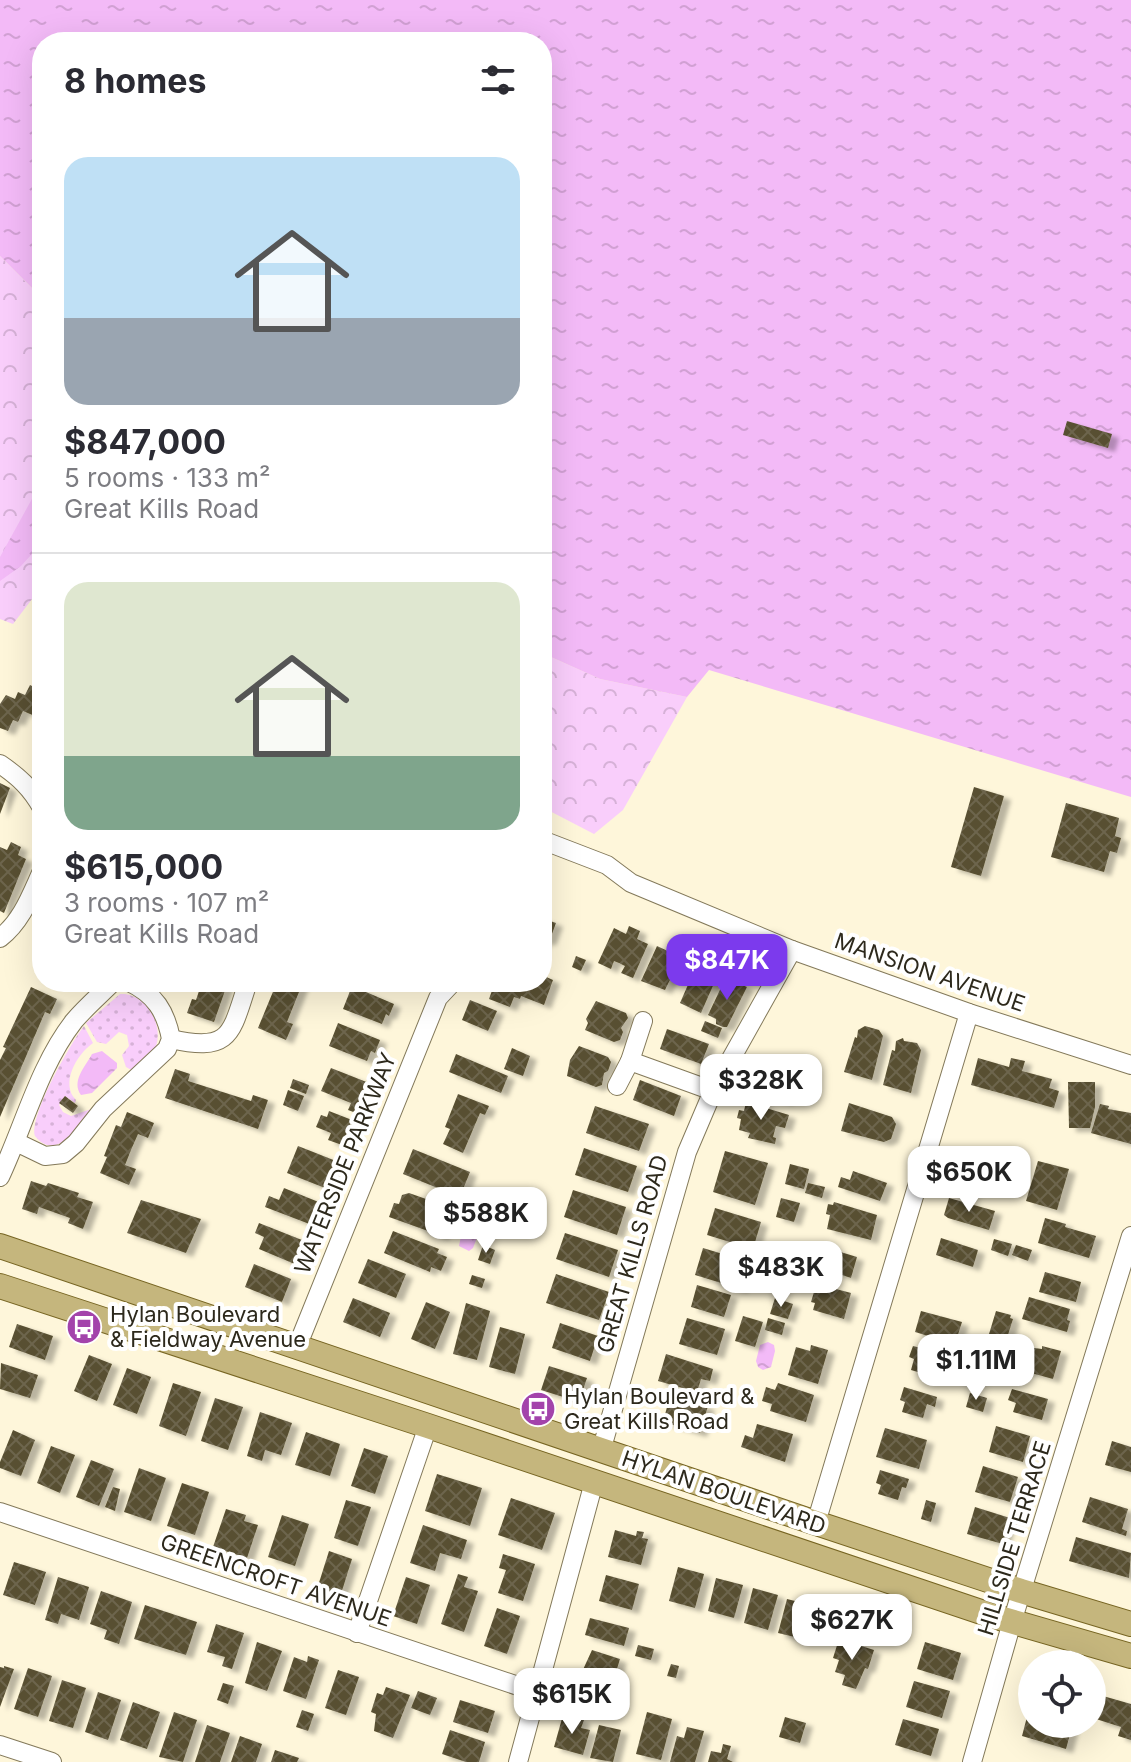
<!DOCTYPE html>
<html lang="en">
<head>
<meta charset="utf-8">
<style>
  :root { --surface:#fff; --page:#f2f2f3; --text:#2b2b33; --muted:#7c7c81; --line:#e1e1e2; --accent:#7c3aed }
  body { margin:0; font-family:Inter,sans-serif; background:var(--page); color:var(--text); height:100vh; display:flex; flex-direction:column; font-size:30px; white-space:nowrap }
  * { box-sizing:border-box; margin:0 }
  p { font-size:26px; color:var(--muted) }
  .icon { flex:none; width:44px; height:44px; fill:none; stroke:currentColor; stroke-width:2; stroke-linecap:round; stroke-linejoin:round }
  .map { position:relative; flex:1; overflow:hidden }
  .side { position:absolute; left:32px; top:32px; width:520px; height:960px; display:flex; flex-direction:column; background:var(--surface); border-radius:32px; box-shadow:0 8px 32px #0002 }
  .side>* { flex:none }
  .fabs { position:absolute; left:1018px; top:1650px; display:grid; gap:16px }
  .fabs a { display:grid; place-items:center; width:88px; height:88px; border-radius:50%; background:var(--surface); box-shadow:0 8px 32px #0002; font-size:40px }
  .price { position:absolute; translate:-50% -68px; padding:0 18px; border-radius:16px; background:#fff; color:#222; font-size:26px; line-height:52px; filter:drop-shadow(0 2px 4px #0008) }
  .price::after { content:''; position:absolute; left:50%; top:48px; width:24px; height:18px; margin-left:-12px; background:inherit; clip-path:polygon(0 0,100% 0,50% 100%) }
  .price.current { background:var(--accent); color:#fff }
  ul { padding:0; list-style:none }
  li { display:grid; align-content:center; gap:16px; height:424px; padding:0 32px }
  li+li { border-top:2px solid var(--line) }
  li span { display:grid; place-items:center; height:248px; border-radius:24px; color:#555 }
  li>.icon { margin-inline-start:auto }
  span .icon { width:144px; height:144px; fill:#fffc; stroke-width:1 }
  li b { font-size:34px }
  h2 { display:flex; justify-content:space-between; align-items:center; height:96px; padding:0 32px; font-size:34px }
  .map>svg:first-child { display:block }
  .grass { fill:url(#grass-dots) }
  .forest { fill:url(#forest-crowns) }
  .water { fill:url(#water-ripples) }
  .building { fill:url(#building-cross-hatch); filter:url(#shadow) }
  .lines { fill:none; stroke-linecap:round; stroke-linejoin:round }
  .minor-casing { stroke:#83795a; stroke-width:20 }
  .major-casing { stroke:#776522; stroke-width:26 }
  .minor { stroke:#fff; stroke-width:18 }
  .major { stroke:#c5b67d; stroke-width:24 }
  .labels { text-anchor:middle; stroke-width:8; stroke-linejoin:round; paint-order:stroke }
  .street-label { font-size:22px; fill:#2d291c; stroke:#fff }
  .poi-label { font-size:22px; fill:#2d291c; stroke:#fff; text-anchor:start }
</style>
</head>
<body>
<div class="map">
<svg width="1131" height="1762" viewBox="0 0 1131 1762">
  <defs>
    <pattern id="grass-dots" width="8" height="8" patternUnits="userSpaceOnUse" patternTransform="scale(2)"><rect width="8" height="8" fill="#f9cefb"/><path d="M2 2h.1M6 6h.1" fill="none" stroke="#d6b1d7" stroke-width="1.8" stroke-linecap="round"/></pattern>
    <pattern id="forest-crowns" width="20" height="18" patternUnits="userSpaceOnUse" patternTransform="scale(2)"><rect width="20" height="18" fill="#f9cefb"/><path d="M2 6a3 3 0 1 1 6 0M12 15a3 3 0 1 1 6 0" fill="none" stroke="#d6b1d7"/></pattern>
    <pattern id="water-ripples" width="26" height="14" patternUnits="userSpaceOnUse" patternTransform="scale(2)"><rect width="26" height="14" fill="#f3baf7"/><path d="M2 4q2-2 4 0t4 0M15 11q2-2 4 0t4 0" fill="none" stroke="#d1a0d3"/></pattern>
    <pattern id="building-cross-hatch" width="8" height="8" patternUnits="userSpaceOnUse" patternTransform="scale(2)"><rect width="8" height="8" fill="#584f31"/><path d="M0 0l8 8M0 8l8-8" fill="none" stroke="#6d654d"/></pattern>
    <filter id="shadow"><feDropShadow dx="7" dy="4" stdDeviation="2" flood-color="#0004"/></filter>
  </defs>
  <rect width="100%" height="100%" fill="#fef6da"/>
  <g class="grass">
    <path d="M120,994C144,992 164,1023 156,1046C153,1056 140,1064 133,1071L126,1067L122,1055L129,1046L127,1035L119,1032L106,1044L97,1042L86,1023Z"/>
    <path d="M84,1026L93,1043C76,1055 60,1084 76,1100L75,1103L65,1096L59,1105L63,1112L71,1116L94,1108C82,1125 56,1163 35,1136C29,1116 70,1044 84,1026Z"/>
  </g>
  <g class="forest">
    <polygon points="0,256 42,298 42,586 13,624 0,619"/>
    <polygon points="542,653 600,679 687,697 623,810 594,834 542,807"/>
  </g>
  <g class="water">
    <polygon points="0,0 1131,0 1131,797 709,670 687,697 600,679 542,653 542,42 42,42 42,298 0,256"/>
    <polygon points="42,468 42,543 21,566 0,581 0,557 33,497 32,481 35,473"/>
    <path d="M102,1051L117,1063V1068L92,1093L81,1095C71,1081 85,1067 92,1054Z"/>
    <polygon points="465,1213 483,1222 473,1248 469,1251 459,1246 461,1236 455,1233 458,1228 464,1229 465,1226 458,1221 461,1214"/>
    <polygon points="768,1342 774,1345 775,1351 771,1367 763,1370 758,1367 756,1361 760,1345"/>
  </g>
  <g class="building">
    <polygon points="1067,421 1112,434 1108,448 1063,435"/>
    <polygon points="30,685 42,691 42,719 23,711 18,722 13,720 8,731 0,728 0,704 6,695 15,699 18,692 25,695"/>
    <polygon points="0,783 10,788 0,814"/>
    <polygon points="974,787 1004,796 981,876 951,867"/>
    <polygon points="1066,803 1119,818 1115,836 1121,838 1117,853 1110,851 1104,872 1051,857"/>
    <polygon points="11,842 21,847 18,855 26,859 4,913 0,911 0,847 7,850"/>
    <polygon points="542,918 556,923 549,942 545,940 542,946"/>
    <polygon points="629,926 640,931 637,939 648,944 633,978 621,973 625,966 619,963 614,961 611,969 598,963 614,928 626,934"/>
    <polygon points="657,946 672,953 675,951 681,957 665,990 641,981"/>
    <polygon points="576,956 586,960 581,971 572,967"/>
    <polygon points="698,962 719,972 701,1013 680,1003"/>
    <polygon points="542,975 553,980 544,1005 521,996 520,999 514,997 510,1007 489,999 495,982 542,982"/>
    <polygon points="726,977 747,987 727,1027 723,1027 716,1024 716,1019 708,1015"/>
    <polygon points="202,982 228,982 214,1022 187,1013 192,999 196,1000"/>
    <polygon points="277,982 303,982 287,1022 293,1024 286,1040 258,1028"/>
    <polygon points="352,986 394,1004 389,1016 386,1014 382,1024 343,1009"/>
    <polygon points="31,987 57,999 50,1014 45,1012 0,1117 0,1060 6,1048 3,1047"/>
    <polygon points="470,1000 497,1011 488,1031 462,1020"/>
    <polygon points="596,1001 626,1013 628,1018 621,1028 623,1032 620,1040 614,1042 585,1030 588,1023 586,1019"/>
    <polygon points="705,1021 722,1028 718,1038 701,1031"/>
    <polygon points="338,1023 380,1040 375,1053 371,1051 367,1061 329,1046"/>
    <polygon points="865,1026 879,1030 883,1036 872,1080 844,1072 855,1037 857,1038 858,1030"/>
    <polygon points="667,1029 709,1044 701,1064 660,1049"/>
    <polygon points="903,1038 904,1041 917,1043 921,1050 911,1093 883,1085 892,1050 895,1051 896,1041"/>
    <polygon points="579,1046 608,1057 611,1062 608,1071 604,1073 602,1085 596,1087 567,1076 570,1060"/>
    <polygon points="512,1048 530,1056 523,1076 504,1069"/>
    <polygon points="456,1054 508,1076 501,1093 449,1072"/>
    <polygon points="978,1058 1009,1067 1011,1058 1025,1061 1022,1071 1052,1079 1049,1088 1059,1091 1054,1108 971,1085"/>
    <polygon points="770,1061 803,1072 800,1083 792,1081 786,1101 756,1091 760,1079 764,1080"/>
    <polygon points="331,1068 369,1083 356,1113 348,1110 351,1103 321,1091"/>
    <polygon points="175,1069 190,1074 188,1081 251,1101 253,1095 268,1100 258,1129 165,1098"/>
    <polygon points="293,1079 309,1085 306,1094 290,1088"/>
    <polygon points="640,1080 681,1096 674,1116 633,1100"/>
    <polygon points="1068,1082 1095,1082 1095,1107 1090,1128 1069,1128"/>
    <polygon points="288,1090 304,1096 298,1111 283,1105"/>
    <polygon points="458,1094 489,1106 485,1115 480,1113 463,1153 443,1144 450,1129 445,1127"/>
    <polygon points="65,1096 78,1106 73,1113 59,1103"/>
    <polygon points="746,1102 789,1115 785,1128 776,1126 773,1137 776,1138 775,1144 748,1138 750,1133 739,1130 741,1119 737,1118 739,1110 744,1111"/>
    <polygon points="849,1103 892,1117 896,1124 891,1139 884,1142 841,1131"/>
    <polygon points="1100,1104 1109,1106 1108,1109 1131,1113 1131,1144 1091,1133"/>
    <polygon points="595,1106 649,1124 639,1151 586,1133"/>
    <polygon points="329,1111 352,1120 342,1145 328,1140 331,1133 316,1127 321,1115 327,1117"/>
    <polygon points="127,1112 154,1123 148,1138 138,1134 131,1150 125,1165 136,1169 129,1185 100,1173 107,1157 104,1156 116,1125 121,1127"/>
    <polygon points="298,1146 336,1161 325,1188 287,1173"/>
    <polygon points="584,1148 637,1166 628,1192 575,1175"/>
    <polygon points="413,1149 470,1172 460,1197 403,1174"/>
    <polygon points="968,1150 1000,1160 995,1175 985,1172 981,1184 959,1178"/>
    <polygon points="725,1151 768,1163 755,1205 713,1192"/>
    <polygon points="1038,1161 1069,1169 1057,1210 1026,1201"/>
    <polygon points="790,1164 809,1169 804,1189 785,1184"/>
    <polygon points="853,1171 887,1183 880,1201 838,1187 841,1177 850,1180"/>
    <polygon points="31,1181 46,1186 48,1183 79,1193 77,1197 93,1202 83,1229 68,1223 70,1218 39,1207 37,1214 22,1209"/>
    <polygon points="808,1183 825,1187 822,1198 805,1193"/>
    <polygon points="284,1188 321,1203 312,1225 265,1207 269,1196 279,1200"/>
    <polygon points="573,1190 626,1207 617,1235 564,1217"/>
    <polygon points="409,1193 443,1205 439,1214 448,1217 442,1236 389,1217 394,1203 399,1204 402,1195"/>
    <polygon points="781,1198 800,1203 794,1222 776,1217"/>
    <polygon points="949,1198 995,1211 989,1230 948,1218 944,1215"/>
    <polygon points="141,1200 201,1219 186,1253 127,1233"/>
    <polygon points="834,1202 877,1215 871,1240 827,1229 830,1215 826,1214 828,1204 833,1205"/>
    <polygon points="715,1208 761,1222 753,1249 707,1235"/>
    <polygon points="499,1212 511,1217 508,1226 496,1222"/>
    <polygon points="1045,1218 1066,1224 1065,1227 1096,1236 1089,1258 1038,1243"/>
    <polygon points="259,1223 307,1242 297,1265 259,1249 264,1237 255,1233"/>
    <polygon points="393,1231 439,1249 437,1253 447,1257 441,1271 431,1267 430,1272 384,1253"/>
    <polygon points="565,1233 618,1250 609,1277 556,1259"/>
    <polygon points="941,1238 978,1250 973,1267 936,1255"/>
    <polygon points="994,1239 1012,1244 1008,1256 991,1250"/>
    <polygon points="483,1245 495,1250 490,1264 478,1260"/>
    <polygon points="1016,1245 1032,1250 1028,1261 1012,1255"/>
    <polygon points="824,1247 857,1257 851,1278 818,1267"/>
    <polygon points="703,1248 749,1262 741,1289 695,1275"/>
    <polygon points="787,1253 802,1258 799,1268 784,1263"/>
    <polygon points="368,1259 406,1274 396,1298 358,1283"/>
    <polygon points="254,1264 291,1279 282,1302 245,1287"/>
    <polygon points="1045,1272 1081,1282 1076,1302 1039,1292"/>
    <polygon points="556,1274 609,1292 599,1320 546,1303"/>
    <polygon points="472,1275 485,1279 482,1288 469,1284"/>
    <polygon points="697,1285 731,1295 724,1317 691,1307"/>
    <polygon points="821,1285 851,1293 844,1319 813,1310 815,1303 811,1302 814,1292 818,1293"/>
    <polygon points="1029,1297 1070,1309 1067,1320 1070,1321 1067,1332 1022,1319"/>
    <polygon points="353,1298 390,1313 380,1337 343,1322"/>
    <polygon points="775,1298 793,1304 788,1319 770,1314"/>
    <polygon points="426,1302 450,1312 435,1349 411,1339"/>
    <polygon points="466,1303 490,1311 477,1360 453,1354"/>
    <polygon points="921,1311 962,1322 955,1344 915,1332"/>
    <polygon points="996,1311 1011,1315 1010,1318 1013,1319 1007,1338 1004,1339 989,1334"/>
    <polygon points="743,1316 763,1322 755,1347 735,1341"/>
    <polygon points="687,1318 725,1329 717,1355 679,1344"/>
    <polygon points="768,1318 785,1323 782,1335 765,1330"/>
    <polygon points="560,1323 598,1336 590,1361 552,1348"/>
    <polygon points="17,1324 53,1336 45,1360 9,1347"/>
    <polygon points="500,1327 525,1334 515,1374 489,1367"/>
    <polygon points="811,1345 828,1350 818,1384 788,1375 796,1347 810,1351"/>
    <polygon points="913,1346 949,1355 946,1365 935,1362 931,1376 911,1370 914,1359 909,1357"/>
    <polygon points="1019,1346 1042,1349 1042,1346 1061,1351 1053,1379 1013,1368"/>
    <polygon points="666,1354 713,1369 710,1381 701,1379 697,1392 658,1381"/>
    <polygon points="89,1355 112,1364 97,1401 74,1391"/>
    <polygon points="1,1363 38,1375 30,1398 0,1389"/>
    <polygon points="549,1366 587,1378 579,1402 541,1390"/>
    <polygon points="127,1368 151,1377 137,1414 113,1405"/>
    <polygon points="173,1383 201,1392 186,1436 159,1426"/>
    <polygon points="778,1383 814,1395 806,1422 770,1411 772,1404 762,1401 766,1387 775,1390"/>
    <polygon points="904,1387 937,1397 935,1407 927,1404 923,1418 902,1412 905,1402 900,1400"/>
    <polygon points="1012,1389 1048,1399 1042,1420 1013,1412 1016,1403 1008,1400"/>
    <polygon points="970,1393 987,1398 983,1412 966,1407"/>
    <polygon points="670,1396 708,1406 700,1433 663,1422"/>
    <polygon points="215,1398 243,1407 228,1450 201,1441"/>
    <polygon points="260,1412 292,1423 281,1455 265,1450 262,1461 247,1456"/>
    <polygon points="757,1424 793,1434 785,1462 741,1447 745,1435 753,1438"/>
    <polygon points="996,1426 1030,1436 1023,1462 989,1452"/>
    <polygon points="885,1428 927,1440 919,1469 876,1457"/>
    <polygon points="13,1430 35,1440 21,1476 0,1468 0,1462"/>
    <polygon points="306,1432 340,1444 330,1476 295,1465"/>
    <polygon points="1112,1441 1131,1447 1131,1472 1105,1465"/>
    <polygon points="51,1446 75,1455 60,1493 37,1483"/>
    <polygon points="364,1448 388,1456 375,1494 351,1486"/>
    <polygon points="91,1460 114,1469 99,1506 76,1497"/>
    <polygon points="983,1466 1018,1477 1010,1502 975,1492"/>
    <polygon points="139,1468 166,1478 151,1521 124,1512"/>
    <polygon points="880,1470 909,1479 906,1488 902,1487 898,1500 878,1494 881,1485 876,1483"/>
    <polygon points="437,1474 482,1488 470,1526 425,1511"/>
    <polygon points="182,1483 209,1492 195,1535 167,1526"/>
    <polygon points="113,1487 120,1489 115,1511 105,1507"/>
    <polygon points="1090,1497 1128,1509 1122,1529 1127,1531 1126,1536 1082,1522"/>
    <polygon points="511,1498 555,1513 542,1550 498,1535"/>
    <polygon points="346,1500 371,1507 358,1546 334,1538"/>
    <polygon points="926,1500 936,1503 931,1522 921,1519"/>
    <polygon points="975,1507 1010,1518 1003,1544 967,1534"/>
    <polygon points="226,1509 246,1515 244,1521 258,1525 247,1558 213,1547"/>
    <polygon points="282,1515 309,1524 295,1566 268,1557"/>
    <polygon points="423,1525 467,1540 461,1559 440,1553 435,1571 410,1563"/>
    <polygon points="615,1530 636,1536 637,1531 644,1532 642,1538 648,1539 641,1565 608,1557"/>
    <polygon points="1076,1537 1131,1553 1129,1578 1069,1561"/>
    <polygon points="329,1551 352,1559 340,1597 317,1589"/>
    <polygon points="503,1554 535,1564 523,1601 498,1593 506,1570 499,1568"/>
    <polygon points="14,1562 46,1572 35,1605 3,1595"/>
    <polygon points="678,1567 704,1574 695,1608 669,1601"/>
    <polygon points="458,1574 468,1577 464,1587 478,1591 464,1632 441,1624"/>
    <polygon points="606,1575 639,1584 632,1610 599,1601"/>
    <polygon points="58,1577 89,1587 79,1620 61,1614 58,1624 45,1620"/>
    <polygon points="406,1577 430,1585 417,1624 393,1616"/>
    <polygon points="716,1578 743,1585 734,1618 708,1611"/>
    <polygon points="753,1588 778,1595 768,1630 744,1623"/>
    <polygon points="101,1591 132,1602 119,1644 104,1639 107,1630 90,1624"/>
    <polygon points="787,1599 811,1605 803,1639 778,1633"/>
    <polygon points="145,1605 197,1622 186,1655 134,1639"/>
    <polygon points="497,1608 520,1616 507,1654 484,1646"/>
    <polygon points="590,1618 629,1628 624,1646 585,1635"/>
    <polygon points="216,1624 244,1633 232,1669 222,1666 225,1657 207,1652"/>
    <polygon points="839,1639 874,1650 868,1669 865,1668 856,1689 842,1685 845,1675 835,1672 839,1660 833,1658"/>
    <polygon points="257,1642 282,1651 267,1691 245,1683"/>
    <polygon points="925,1642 961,1653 953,1680 917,1669"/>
    <polygon points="638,1645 654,1649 651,1660 635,1656"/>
    <polygon points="592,1650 620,1659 616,1672 619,1676 607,1701 590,1696 592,1687 587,1685 590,1676 581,1674"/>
    <polygon points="308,1656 319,1660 306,1699 283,1691 294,1657 307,1662"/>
    <polygon points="671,1664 679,1666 676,1678 667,1676"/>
    <polygon points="4,1666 14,1669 0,1707 0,1667 4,1668"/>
    <polygon points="28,1668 52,1676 38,1717 14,1709"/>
    <polygon points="338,1670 359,1677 346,1715 325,1708"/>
    <polygon points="62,1680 86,1688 73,1728 49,1721"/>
    <polygon points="914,1681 950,1691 942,1718 906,1707"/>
    <polygon points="223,1683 234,1686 228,1704 217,1700"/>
    <polygon points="386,1687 410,1695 393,1738 374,1731 376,1714 371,1712 377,1693 383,1695"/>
    <polygon points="418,1691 437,1698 430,1715 411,1708"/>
    <polygon points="98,1692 121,1700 108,1740 85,1732"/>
    <polygon points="1103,1696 1131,1704 1131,1740 1118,1736 1121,1727 1096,1719"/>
    <polygon points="460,1700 495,1711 488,1733 453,1722"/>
    <polygon points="133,1702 160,1712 147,1749 120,1740"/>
    <polygon points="302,1710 314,1714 308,1731 296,1727"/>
    <polygon points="174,1712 197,1720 183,1762 159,1757"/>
    <polygon points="647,1712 672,1719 661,1760 636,1754"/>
    <polygon points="1028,1713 1032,1715 1032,1724 1072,1727 1066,1749 1022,1736"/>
    <polygon points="563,1715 584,1720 581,1728 590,1730 583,1755 554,1747"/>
    <polygon points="785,1717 806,1723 800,1743 779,1737"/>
    <polygon points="903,1719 939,1729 931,1756 895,1745"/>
    <polygon points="207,1725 230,1733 220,1762 195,1762"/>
    <polygon points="599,1725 621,1730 613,1762 590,1758"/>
    <polygon points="687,1727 704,1731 695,1762 670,1762 677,1736 684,1738"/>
    <polygon points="450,1730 485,1742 479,1762 466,1762 442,1754"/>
    <polygon points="240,1736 262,1744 256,1762 231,1762"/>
    <polygon points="723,1744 731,1746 727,1759 733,1762 708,1762 711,1751 721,1753"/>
    <polygon points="275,1750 299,1758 297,1762 271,1762"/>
  </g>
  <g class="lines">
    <defs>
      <g id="minor">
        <path d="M0,764C19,777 31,788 42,808"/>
        <polyline points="542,840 607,865 631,883 792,950 969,1013 1131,1065"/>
        <path d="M0,938C22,921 31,895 42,871"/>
        <path d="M171,1039C232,1053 231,1033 248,982"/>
        <polyline points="630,1061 713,1091"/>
        <polyline points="617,1086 630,1061 643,1021"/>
        <path d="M16,1142L45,1156L63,1154L76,1143L103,1109L167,1049L171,1039C166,1012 155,994 129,982"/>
        <path d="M0,1177C24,1126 39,1066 74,1021C86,1007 100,995 113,982"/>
        <polyline points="297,1347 438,998 453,982"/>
        <polyline points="601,1451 687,1152 713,1091 792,950"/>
        <polyline points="0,1512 536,1692"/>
        <polyline points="816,1523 969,1013"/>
        <polyline points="357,1633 428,1426"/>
        <polyline points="0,1745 52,1762"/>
        <polyline points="518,1762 594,1482"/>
        <polyline points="972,1762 1012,1622 1131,1236"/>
      </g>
      <g id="major">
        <polyline points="0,1246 816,1523 1021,1591 1131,1624"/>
        <polyline points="0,1286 428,1426 993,1616 1131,1656"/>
      </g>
    </defs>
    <use href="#minor" class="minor-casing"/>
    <use href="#major" class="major-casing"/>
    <use href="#minor" class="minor"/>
    <use href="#major" class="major"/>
  </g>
  <defs>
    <symbol id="bus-disc" viewBox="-11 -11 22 22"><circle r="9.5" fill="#a343ab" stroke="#fff"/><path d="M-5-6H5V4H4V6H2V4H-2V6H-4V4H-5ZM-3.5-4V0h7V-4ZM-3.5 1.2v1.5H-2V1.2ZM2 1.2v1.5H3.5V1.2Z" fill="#fff"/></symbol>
  </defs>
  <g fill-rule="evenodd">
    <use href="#bus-disc" x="64" y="1307" width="40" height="40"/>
    <use href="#bus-disc" x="518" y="1389" width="40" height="40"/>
  </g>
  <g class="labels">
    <g class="street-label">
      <text transform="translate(930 972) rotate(19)" y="8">MANSION AVENUE</text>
      <text transform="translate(345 1163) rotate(-68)" y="8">WATERSIDE PARKWAY</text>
      <text transform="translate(632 1254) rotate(-74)" y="8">GREAT KILLS ROAD</text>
      <text transform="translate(724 1492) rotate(19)" y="8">HYLAN BOULEVARD</text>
      <text transform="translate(1014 1538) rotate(-73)" y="8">HILLSIDE TERRACE</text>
      <text transform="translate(276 1580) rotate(19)" y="8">GREENCROFT AVENUE</text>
    </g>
    <g class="poi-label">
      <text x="110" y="1322">Hylan Boulevard<tspan x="110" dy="25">&amp; Fieldway Avenue</tspan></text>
      <text x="564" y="1404">Hylan Boulevard &amp;<tspan x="564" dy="25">Great Kills Road</tspan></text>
    </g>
  </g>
</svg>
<div class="fabs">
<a><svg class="icon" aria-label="locate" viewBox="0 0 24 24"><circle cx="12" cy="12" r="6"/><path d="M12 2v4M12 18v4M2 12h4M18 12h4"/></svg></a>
</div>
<b class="price current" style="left:727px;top:1002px">$847K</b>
<b class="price" style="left:761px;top:1122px">$328K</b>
<b class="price" style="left:969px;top:1214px">$650K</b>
<b class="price" style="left:486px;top:1255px">$588K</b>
<b class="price" style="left:781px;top:1309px">$483K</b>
<b class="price" style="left:976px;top:1402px">$1.11M</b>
<b class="price" style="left:852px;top:1662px">$627K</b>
<b class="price" style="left:572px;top:1736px">$615K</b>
<section class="side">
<h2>8 homes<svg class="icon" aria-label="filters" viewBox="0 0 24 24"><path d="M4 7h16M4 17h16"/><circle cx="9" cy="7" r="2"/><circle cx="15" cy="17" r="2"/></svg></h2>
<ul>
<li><span style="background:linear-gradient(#bfe0f5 65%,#9aa5b1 0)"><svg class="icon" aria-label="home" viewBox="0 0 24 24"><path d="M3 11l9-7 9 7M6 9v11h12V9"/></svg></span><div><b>$847,000</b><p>5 rooms · 133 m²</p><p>Great Kills Road</p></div></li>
<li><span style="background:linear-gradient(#dfe7d0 70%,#7fa58c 0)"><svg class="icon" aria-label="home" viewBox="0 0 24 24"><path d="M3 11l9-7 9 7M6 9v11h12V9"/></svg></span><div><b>$615,000</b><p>3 rooms · 107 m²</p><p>Great Kills Road</p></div></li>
</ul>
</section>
</div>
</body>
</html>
